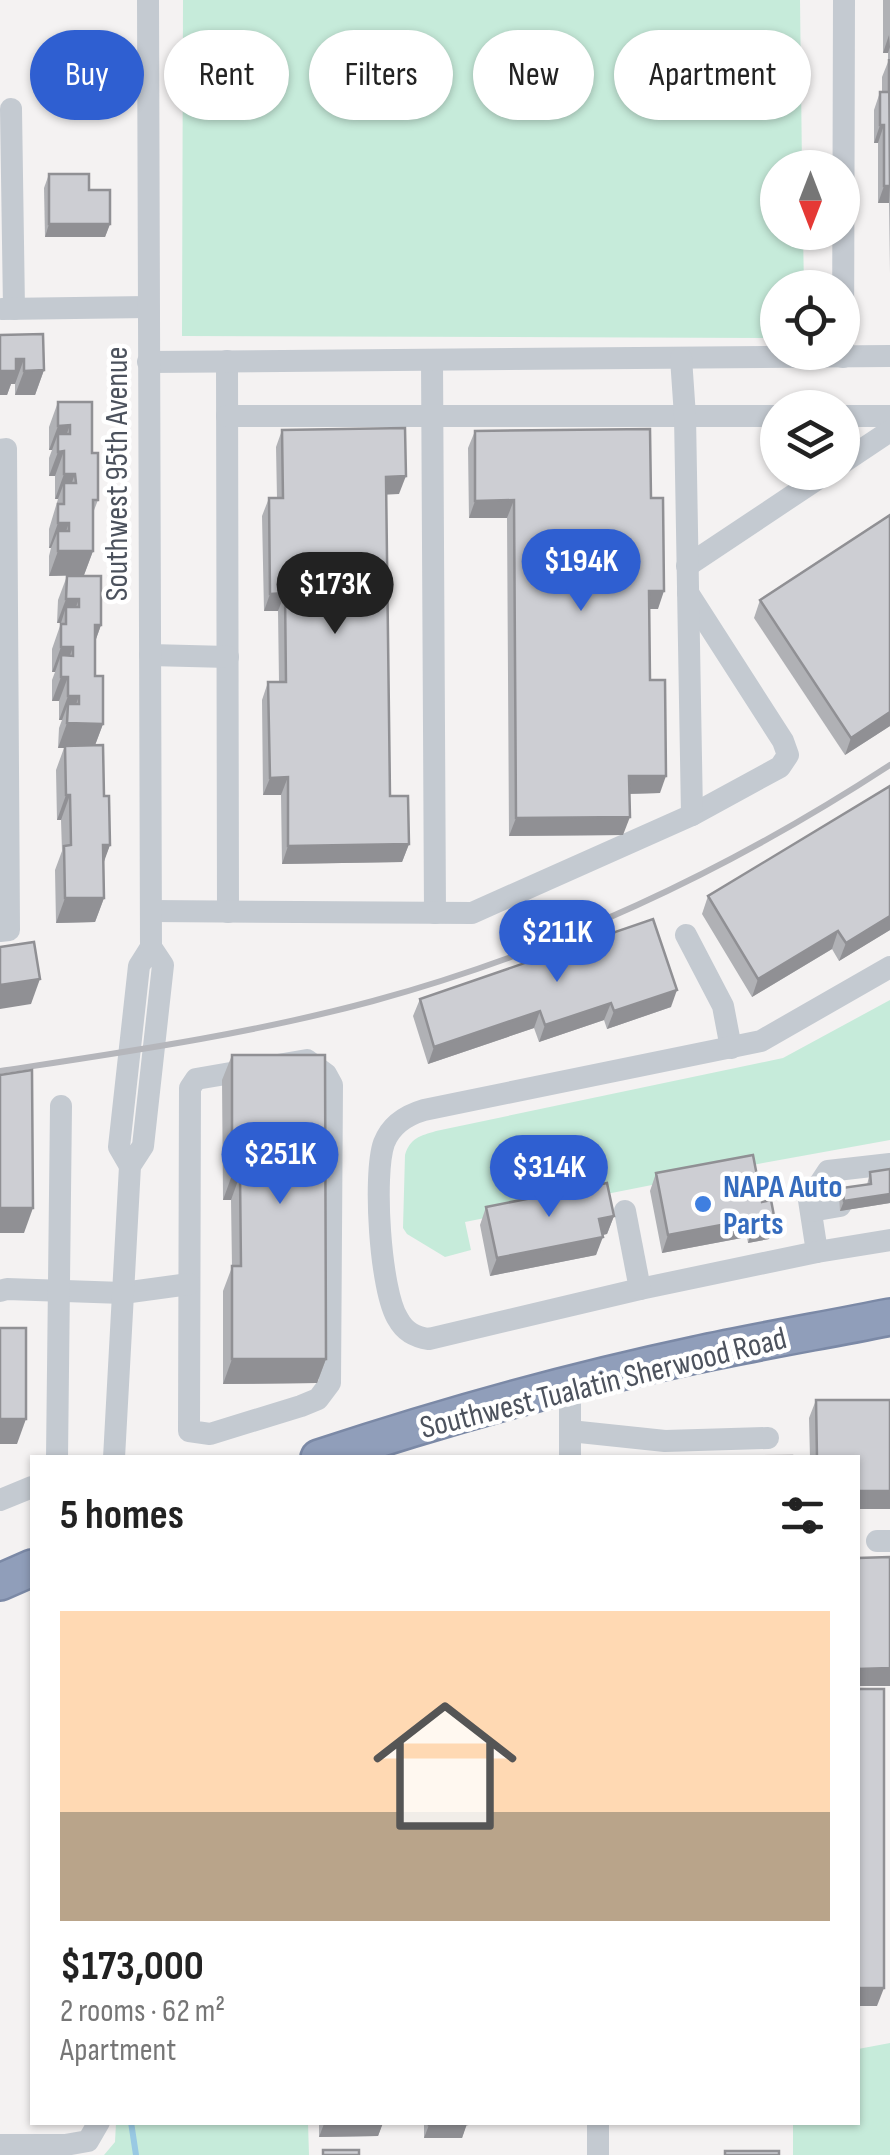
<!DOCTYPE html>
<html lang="en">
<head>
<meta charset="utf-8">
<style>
  :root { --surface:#fff; --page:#f6f6f6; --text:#222; --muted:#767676; --line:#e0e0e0; --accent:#2f5fd1 }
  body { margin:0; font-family:"Sofia Sans Condensed",sans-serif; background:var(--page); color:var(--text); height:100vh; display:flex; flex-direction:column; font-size:38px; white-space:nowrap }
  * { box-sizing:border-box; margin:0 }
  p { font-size:32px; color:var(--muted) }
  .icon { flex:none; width:55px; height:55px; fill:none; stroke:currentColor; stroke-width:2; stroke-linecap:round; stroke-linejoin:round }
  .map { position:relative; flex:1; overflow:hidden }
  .panel { position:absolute; left:30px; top:1455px; width:830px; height:670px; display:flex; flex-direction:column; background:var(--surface); border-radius:0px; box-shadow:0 2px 8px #0004 }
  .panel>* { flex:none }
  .top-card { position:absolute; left:30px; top:30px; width:830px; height:90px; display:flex; gap:20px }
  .needle { width:65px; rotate:180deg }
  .tools { position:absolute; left:760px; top:150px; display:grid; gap:20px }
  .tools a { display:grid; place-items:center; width:100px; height:100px; border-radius:50%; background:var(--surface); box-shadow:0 2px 8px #0004; font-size:50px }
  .price { position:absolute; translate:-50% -85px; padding:0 22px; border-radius:35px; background:var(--accent); color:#fff; font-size:32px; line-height:65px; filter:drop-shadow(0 2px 5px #0008) }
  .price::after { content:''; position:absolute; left:50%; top:60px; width:30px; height:22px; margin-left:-15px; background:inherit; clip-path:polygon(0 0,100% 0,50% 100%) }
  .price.current { background:#222; color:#fff }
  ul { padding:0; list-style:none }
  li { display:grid; align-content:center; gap:20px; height:530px; padding:0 30px }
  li+li { border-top:2px solid var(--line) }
  li span { display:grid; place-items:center; height:310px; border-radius:0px; color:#555 }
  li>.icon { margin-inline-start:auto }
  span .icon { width:180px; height:180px; fill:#fffc; stroke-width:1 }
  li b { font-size:42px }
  h2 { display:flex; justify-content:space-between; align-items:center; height:120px; padding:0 30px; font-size:42px }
  .chip { padding:0 35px; border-radius:45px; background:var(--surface); box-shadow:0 2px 8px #0004; font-size:35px; line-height:90px }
  .chip.current { background:var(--accent); color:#fff }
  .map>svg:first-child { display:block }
  .green { fill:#c6ebda }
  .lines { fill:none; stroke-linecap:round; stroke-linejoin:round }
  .stream { stroke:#99c9e3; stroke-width:6 }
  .highway-casing { stroke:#7b89a6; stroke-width:40 }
  .minor { stroke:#c4cad1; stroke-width:22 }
  .highway { stroke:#909eba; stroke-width:35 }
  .rail { stroke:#b5b6bb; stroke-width:6 }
  .wall { fill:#b0b1b5 }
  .shaded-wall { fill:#909094 }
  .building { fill:#cdced3; stroke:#909094; stroke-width:2.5 }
  .shop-dot { fill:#3f7fe0; stroke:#fff; stroke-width:4 }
  .labels { text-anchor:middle; stroke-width:9; stroke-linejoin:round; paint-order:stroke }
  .street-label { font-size:32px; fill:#4c525d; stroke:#fff }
  .shop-label { font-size:32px; font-weight:bold; fill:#366cbe; stroke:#fff; text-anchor:start }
</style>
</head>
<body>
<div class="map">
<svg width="890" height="2155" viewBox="0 0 890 2155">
  <rect width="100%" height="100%" fill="#f4f2f2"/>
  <g class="green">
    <polygon points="183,0 800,0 802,167 778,168 778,232 803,233 804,287 778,288 777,338 182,336"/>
    <path d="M890,1000V1140L763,1163L465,1222L471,1250L445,1257L407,1234L403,1228L405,1155C410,1138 420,1136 436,1131L783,1058Z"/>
    <polygon points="890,2043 890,2155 793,2155 793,2123 858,2122 858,2049"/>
    <polygon points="116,2123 308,2123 309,2155 104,2155 115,2142"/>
  </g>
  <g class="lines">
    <polyline class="stream" points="131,2122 136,2155"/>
    <defs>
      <g id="highway">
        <path d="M319,1458C443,1417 568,1382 695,1355C760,1341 825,1330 890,1317"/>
        <polyline points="0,1582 32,1568"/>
      </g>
    </defs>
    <use href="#highway" class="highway-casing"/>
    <g class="minor">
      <polyline points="11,109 14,309"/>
      <polyline points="2,309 148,307"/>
      <polyline points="843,357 844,0"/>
      <polyline points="432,360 435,913"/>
      <polyline points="227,361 228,912"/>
      <polyline points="148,362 890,356"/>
      <polyline points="227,416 778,416"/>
      <polyline points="842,416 890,416"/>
      <polyline points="0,450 6,449 9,930 0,931"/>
      <polyline points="842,463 890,431"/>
      <polyline points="687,566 828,472"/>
      <polyline points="688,593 783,741 788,755 780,767 692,815"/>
      <polyline points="150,655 228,657"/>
      <polyline points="151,911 472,913 692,815 685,416 681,358"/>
      <polyline points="686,935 723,1006 731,1048"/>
      <path d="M890,967L761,1041L424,1110C407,1115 391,1125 384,1143C373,1174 380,1291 398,1319C405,1332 415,1337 429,1339L640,1289L817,1252L809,1200L828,1171L890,1164"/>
      <polygon points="307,1060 326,1074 332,1085 330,1383 318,1399 301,1406 210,1434 189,1431 190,1088 196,1079"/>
      <polyline points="130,1166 119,1147 139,966 151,947"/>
      <polyline points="625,1211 640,1289"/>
      <polyline points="811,1211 840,1206"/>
      <polyline points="817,1252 890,1240"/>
      <polyline points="0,1291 7,1289 123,1293 189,1284"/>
      <polyline points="570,1431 665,1441 768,1438"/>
      <polyline points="57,1458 61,1106"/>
      <polyline points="114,1458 130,1166 143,1146 163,965 151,947 148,0"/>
      <polyline points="570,1458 570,1385"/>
      <polyline points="0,1500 32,1487"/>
      <polyline points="877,1541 890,1541"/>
      <polyline points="0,2145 65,2145 88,2141 99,2122"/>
      <polyline points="598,2155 598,2122"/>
    </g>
    <use href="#highway" class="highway"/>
    <path class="rail" d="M0,1071C125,1052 251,1034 373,1001C557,951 731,869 890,765"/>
  </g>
  <g class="wall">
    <polygon points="883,0 890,0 890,273 889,203 878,203 878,143 874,143 874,110 880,92 882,92 882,77 888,62 888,53 883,53"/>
    <polygon points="49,174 89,190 110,224 105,237 45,237 44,188"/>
    <polygon points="0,335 44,370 35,395 15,395 15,384 11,384 7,395 0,395"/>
    <polygon points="58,402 92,453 98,500 93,513 93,551 84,575 49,576 49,556 51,548 49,548 49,529 58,499 55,499 55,476 49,476 49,458 52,450 49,450 49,427"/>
    <polygon points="282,430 399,494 386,494 390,796 409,844 402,862 282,864 281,795 263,795 262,700 268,682 279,682 278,611 264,611 262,516 269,498 277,498 276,447"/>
    <polygon points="475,431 651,498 658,609 650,609 650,680 660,793 629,794 623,835 509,836 507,518 469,518 468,448"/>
    <polygon points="890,515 890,726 845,755 754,618 760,600"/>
    <polygon points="67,576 101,625 95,642 95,676 103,724 95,745 110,845 103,862 104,898 95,922 56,923 55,870 62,851 61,820 57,820 56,770 64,748 58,748 59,728 62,720 59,720 59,701 52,701 52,680 55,672 52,672 52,649 61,623 57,623 58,600"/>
    <polygon points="890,786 890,930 839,961 832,949 752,997 702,914 708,896"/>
    <polygon points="653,919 671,1007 607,1029 604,1020 539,1042 534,1028 428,1064 413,1016 420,999"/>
    <polygon points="232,1055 326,1359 317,1383 223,1384 223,1291 232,1267 231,1200 223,1200 222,1080"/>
    <polygon points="890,1169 890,1203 840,1211 839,1197 842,1188 867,1185 870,1172"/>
    <polygon points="656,1173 762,1202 775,1221 769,1239 748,1243 747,1237 662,1253 650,1191"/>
    <polygon points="486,1207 614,1216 607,1234 602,1235 596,1255 490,1276 480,1225"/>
    <polygon points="816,1400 890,1400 890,1509 858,1509 858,1458 810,1458 809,1418"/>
    <polygon points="319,2122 383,2122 378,2136 319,2137"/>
    <polygon points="424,2122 467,2122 462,2138 424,2138"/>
  </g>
  <g class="shaded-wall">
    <polygon points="889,35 890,47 888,53 883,53"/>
    <polygon points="880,125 884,125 878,143 874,143"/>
    <polygon points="884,186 890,186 889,203 878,203"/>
    <polygon points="49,224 110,224 105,237 45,237"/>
    <polygon points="16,359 24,359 15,384 11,384 7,395 0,395 0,371"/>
    <polygon points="44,370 35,395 15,395 24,371"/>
    <polygon points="70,425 61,450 58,434 52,450 49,450 58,426"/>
    <polygon points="64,451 55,476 49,476 58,452"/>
    <polygon points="64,474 75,474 66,499 64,483 58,499 55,499"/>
    <polygon points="406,476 399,494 379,495 386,477"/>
    <polygon points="514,500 507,518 469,518 475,501"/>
    <polygon points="58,523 69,523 60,548 58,531 51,548 49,548"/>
    <polygon points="58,551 93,551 84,575 49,576"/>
    <polygon points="649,591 664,591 658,609 643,609"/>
    <polygon points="285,593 278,611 264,611 270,594"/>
    <polygon points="66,599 79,599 70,623 66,607 61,623 57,623"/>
    <polygon points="95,625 101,625 92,650"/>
    <polygon points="61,647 73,647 64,672 61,655 55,672 52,672"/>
    <polygon points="61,677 68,677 59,701 52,701"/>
    <polygon points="68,696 79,696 70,721 68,704 62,720 59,720"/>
    <polygon points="890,712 890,726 845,755 851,738"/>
    <polygon points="67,723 103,724 94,748 58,748"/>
    <polygon points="629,776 666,776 660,793 623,794"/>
    <polygon points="288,777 281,795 263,795 270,778"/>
    <polygon points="66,795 70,795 61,820 57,820"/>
    <polygon points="630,817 623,835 509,836 516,818"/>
    <polygon points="409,844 402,862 282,864 288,846"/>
    <polygon points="103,845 110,845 101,870"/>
    <polygon points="65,898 104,898 95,922 56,923"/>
    <polygon points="890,916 890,930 839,961 846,943"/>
    <polygon points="838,931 832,949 752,997 758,979"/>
    <polygon points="40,979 31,1004 0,1009 0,985"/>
    <polygon points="677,990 671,1007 607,1029 614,1011"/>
    <polygon points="611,1003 604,1020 539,1042 545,1025"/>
    <polygon points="540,1011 534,1028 428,1064 434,1047"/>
    <polygon points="232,1175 240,1175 231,1200 223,1200"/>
    <polygon points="890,1194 890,1203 840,1211 844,1201"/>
    <polygon points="0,1208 33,1208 24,1233 0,1233"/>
    <polygon points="614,1216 607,1234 593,1237 599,1219"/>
    <polygon points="753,1219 747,1237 662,1253 668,1235"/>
    <polygon points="775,1221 769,1239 748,1243 754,1225"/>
    <polygon points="603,1237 596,1255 490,1276 497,1258"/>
    <polygon points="232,1359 326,1359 317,1383 223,1384"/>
    <polygon points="0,1419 26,1419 17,1444 0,1444"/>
    <rect x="858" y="1491" width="32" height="18"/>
    <polygon points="890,1668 890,1686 858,1686 858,1669"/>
    <polygon points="858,1988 884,1988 877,2006 858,2006"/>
    <polygon points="383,2123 378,2136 319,2137 324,2124"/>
    <polygon points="467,2124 462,2138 424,2138 429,2125"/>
  </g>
  <g class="building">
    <polygon points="889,59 890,186 884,186 884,125 880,125 880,92 889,92"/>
    <polygon points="49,174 89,174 89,190 110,190 110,224 49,224"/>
    <polygon points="43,334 44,370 24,371 24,359 16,359 16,371 0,371 0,335"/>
    <polygon points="58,402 92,402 92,453 98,453 98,500 93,500 93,551 58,551 58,531 69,531 69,523 58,523 58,504 64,504 64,483 76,483 75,474 64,474 64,451 58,452 58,434 70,434 70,425 58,426"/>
    <polygon points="405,428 406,476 386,477 390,796 408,796 409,844 288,846 288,777 270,778 268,682 286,682 285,593 270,594 269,498 283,498 282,430"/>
    <polygon points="650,429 651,498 663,498 664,591 649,591 650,680 665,680 666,776 629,776 630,817 516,818 514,500 475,501 475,431"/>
    <polygon points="890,515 890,712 851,738 760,600"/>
    <polygon points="67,576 101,576 101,625 95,625 95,676 103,676 103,724 67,723 68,704 79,704 79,696 68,696 68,677 61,677 61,655 73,656 73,647 61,647 61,624 66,624 66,607 79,607 79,599 66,599"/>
    <polygon points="103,745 104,796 109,796 110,845 103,845 104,898 65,898 64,846 71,845 70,795 66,795 65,746"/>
    <polygon points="890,786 890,916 846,943 838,931 758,979 708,896"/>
    <polygon points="653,919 677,990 614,1011 611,1003 545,1025 540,1011 434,1047 420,999"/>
    <polygon points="34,942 40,979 0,985 0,947"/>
    <polygon points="232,1055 325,1055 326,1359 232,1359 232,1266 241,1266 240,1175 232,1175"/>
    <polygon points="32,1070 33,1208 0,1208 0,1075"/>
    <polygon points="753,1155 762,1202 771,1200 775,1221 754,1225 753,1219 668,1235 656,1173"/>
    <polygon points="890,1169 890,1194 844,1201 842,1188 871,1184 870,1172"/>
    <polygon points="607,1183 614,1216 599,1219 603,1237 497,1258 486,1207"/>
    <rect x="0" y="1328" width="26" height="91"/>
    <polygon points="816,1400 890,1400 890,1491 858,1491 858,1458 817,1458"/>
    <polygon points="792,1456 792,1458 617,1458"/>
    <polygon points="890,1557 890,1668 858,1669 858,1558"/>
    <rect x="858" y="1689" width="26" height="299"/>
    <polygon points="324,2122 383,2122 383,2123 324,2124"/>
    <polygon points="429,2122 467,2122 467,2124 429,2125"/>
    <rect x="323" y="2150" width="36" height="5"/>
    <rect x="725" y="2151" width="54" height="4"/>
  </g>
  <circle class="shop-dot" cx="703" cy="1204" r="10"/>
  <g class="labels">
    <g class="street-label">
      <text transform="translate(116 474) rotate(-90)" y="11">Southwest 95th Avenue</text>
      <text transform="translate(603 1382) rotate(-14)" y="11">Southwest Tualatin Sherwood Road</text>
    </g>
    <g class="shop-label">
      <text x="723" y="1197">NAPA Auto<tspan x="723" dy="37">Parts</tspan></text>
    </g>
  </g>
</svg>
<div class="tools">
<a><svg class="needle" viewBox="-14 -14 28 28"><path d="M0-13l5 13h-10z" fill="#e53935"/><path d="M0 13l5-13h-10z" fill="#767676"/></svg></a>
<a><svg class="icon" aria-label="locate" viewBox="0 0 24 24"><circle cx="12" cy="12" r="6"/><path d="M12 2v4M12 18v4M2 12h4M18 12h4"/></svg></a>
<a><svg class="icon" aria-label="layers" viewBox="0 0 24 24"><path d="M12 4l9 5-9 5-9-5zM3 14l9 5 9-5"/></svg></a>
</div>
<b class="price" style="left:581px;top:614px">$194K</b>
<b class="price current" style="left:335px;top:637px">$173K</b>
<b class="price" style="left:557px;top:985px">$211K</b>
<b class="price" style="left:280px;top:1207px">$251K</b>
<b class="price" style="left:549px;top:1220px">$314K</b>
<div class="top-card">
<a class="chip current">Buy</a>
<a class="chip">Rent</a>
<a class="chip">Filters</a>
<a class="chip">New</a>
<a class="chip">Apartment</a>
</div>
<section class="panel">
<h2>5 homes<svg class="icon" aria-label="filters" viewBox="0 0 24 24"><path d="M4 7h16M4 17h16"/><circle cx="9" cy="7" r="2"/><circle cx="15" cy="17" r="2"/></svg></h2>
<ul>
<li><span style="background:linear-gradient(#ffd9b3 65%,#b9a48a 0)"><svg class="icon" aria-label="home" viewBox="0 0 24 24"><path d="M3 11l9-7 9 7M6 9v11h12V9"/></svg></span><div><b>$173,000</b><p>2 rooms · 62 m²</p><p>Apartment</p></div></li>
</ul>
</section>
</div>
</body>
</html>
